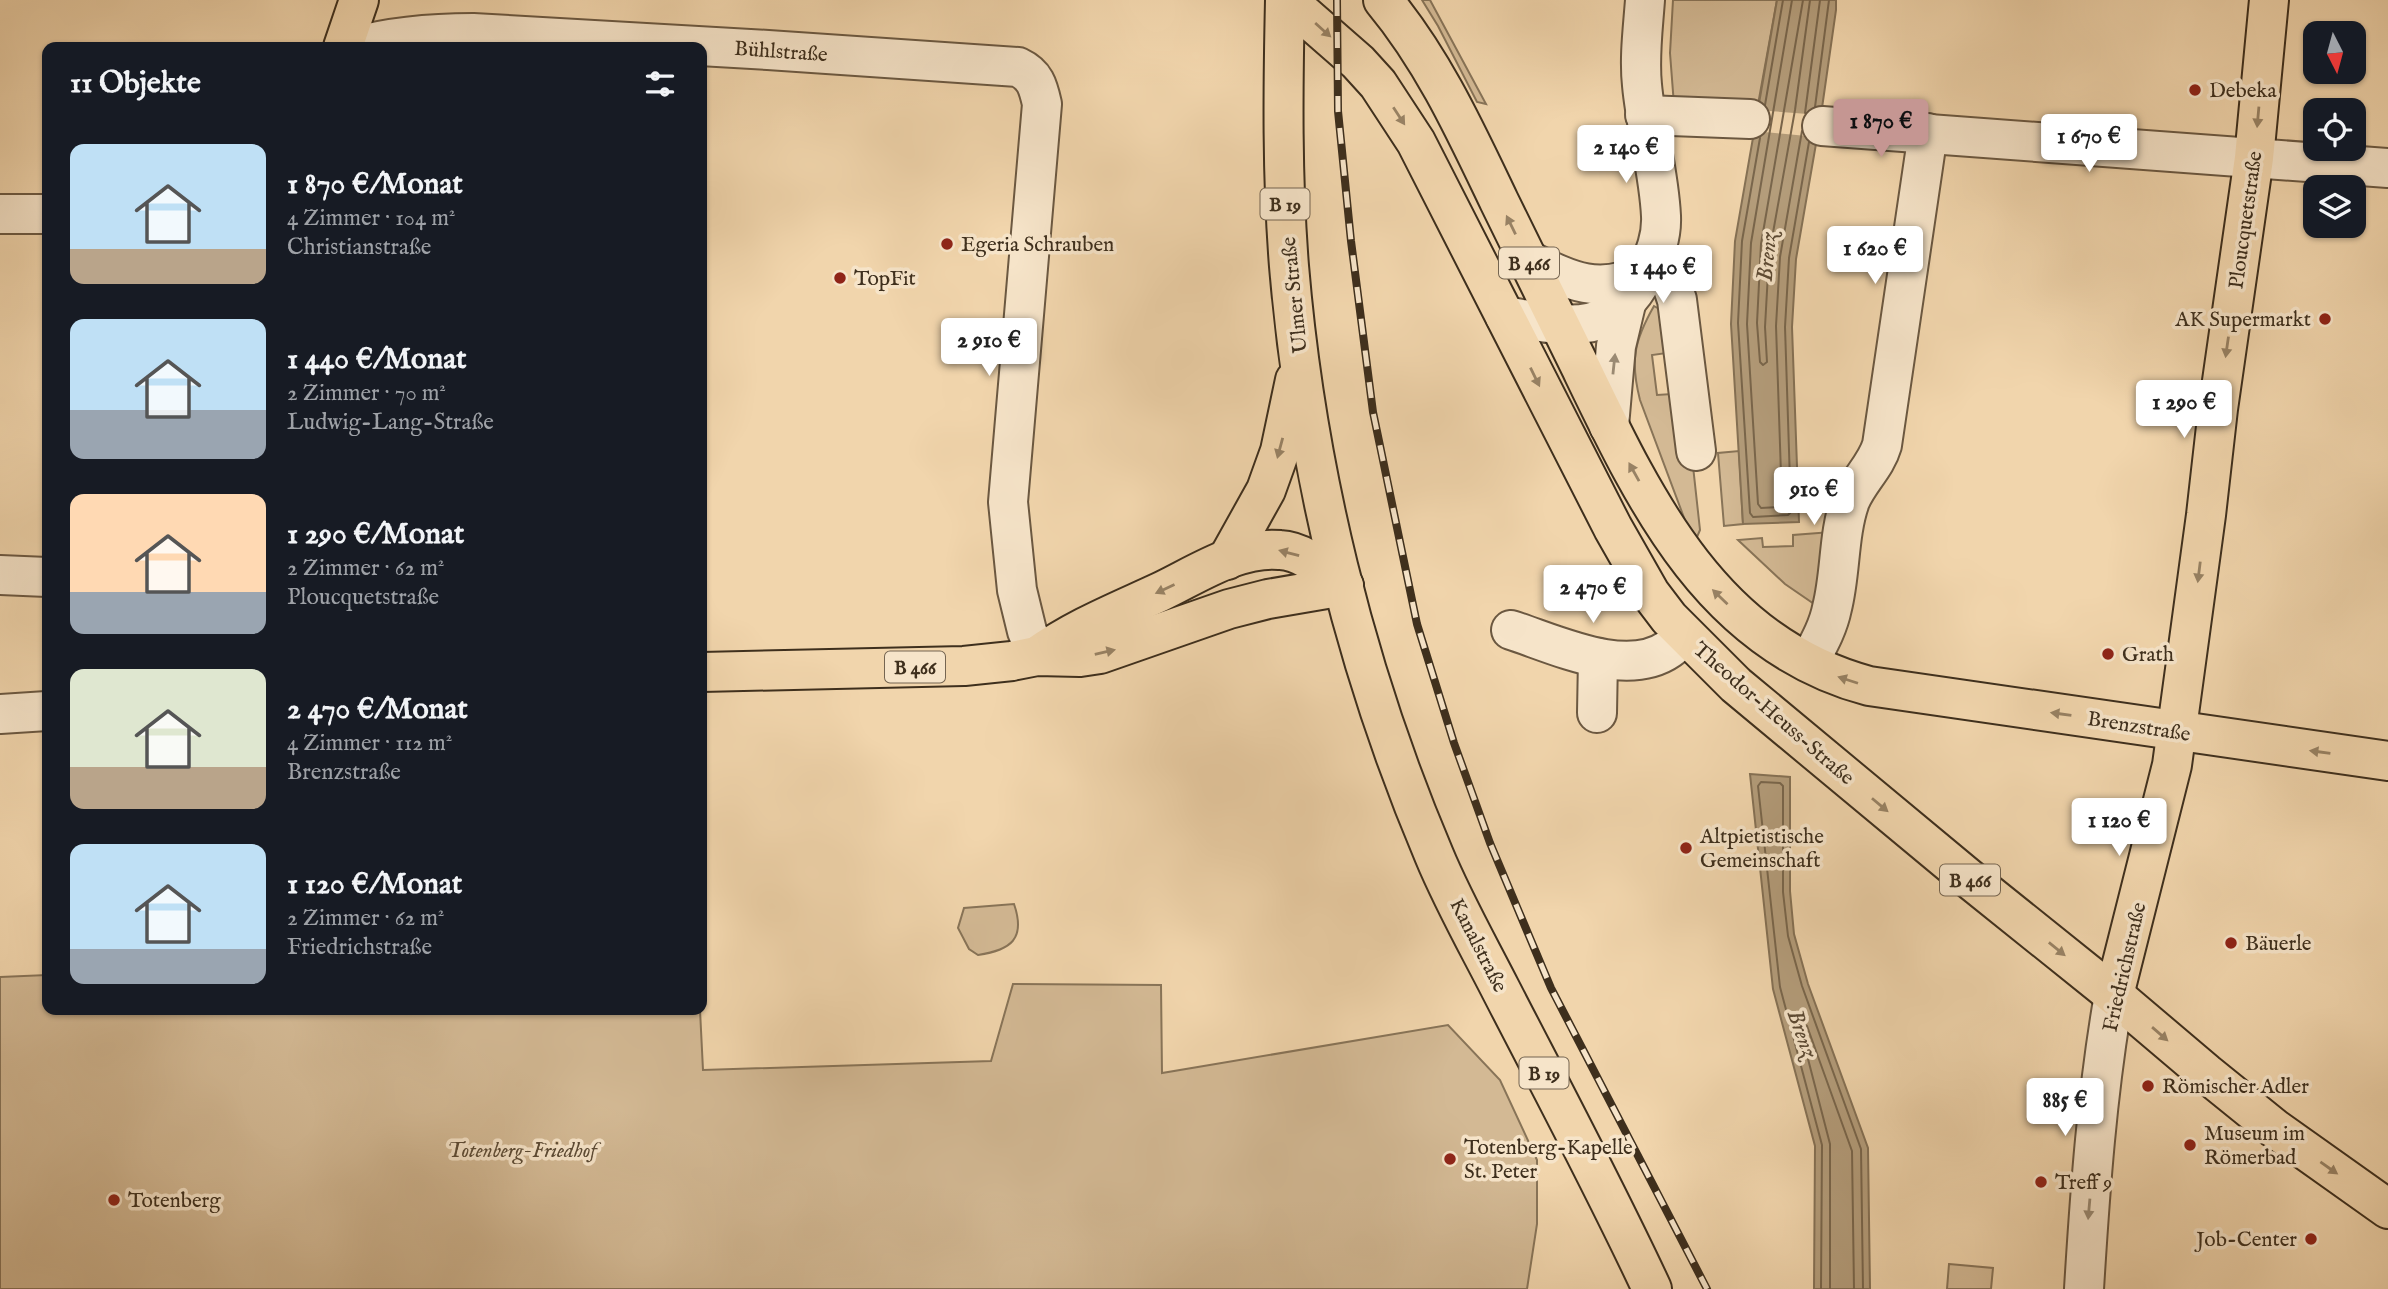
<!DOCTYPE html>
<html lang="de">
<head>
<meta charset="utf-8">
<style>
  :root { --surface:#171b24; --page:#242831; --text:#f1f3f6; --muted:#9ea1a6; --accent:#c59692 }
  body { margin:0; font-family:"IM FELL English",serif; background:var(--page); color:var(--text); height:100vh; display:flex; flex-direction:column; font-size:26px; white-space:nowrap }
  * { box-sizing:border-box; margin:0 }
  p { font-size:23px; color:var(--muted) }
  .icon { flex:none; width:38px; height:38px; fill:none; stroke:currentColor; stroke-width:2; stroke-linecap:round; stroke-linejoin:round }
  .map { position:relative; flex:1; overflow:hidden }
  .panel { position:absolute; left:42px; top:42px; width:665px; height:973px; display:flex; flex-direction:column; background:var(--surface); border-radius:14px; box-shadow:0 2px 5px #0004 }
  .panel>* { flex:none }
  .needle { width:46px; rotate:174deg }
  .fabs { position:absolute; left:2303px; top:21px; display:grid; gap:14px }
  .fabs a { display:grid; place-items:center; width:63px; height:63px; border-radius:14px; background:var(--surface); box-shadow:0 2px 5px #0004; font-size:35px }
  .price { position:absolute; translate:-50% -60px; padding:0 16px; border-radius:7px; background:#fff; color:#222; font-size:23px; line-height:46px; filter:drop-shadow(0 2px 4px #0008) }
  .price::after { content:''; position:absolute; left:50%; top:42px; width:21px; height:16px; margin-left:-10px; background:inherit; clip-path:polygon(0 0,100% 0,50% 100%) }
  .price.current { background:var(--accent); color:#111 }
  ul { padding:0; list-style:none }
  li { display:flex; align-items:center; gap:21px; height:175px; padding:0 28px }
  li span { display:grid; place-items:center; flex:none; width:196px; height:140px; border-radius:14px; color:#555 }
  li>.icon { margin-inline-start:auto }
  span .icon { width:84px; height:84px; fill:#fffc; stroke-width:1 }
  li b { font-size:30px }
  h2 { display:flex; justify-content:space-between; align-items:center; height:84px; padding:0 28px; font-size:30px }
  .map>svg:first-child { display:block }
  .green { fill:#d3b994; stroke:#887458; stroke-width:2 }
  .water { fill:#b49d7b; stroke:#857155; stroke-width:2 }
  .pier { fill:#f1d5ac }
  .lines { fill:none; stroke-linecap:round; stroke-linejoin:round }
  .shore { stroke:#79664c; stroke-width:2 }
  .minor-casing { stroke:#6b5841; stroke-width:42 }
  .major-casing { stroke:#3e2f1d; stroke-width:42 }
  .minor { stroke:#f6e4c9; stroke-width:38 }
  .major { stroke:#f1d5ac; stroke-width:38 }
  .rail-casing { stroke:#3e2f1d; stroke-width:8 }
  .rail { stroke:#f6e4c9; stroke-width:5; stroke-dasharray:16; stroke-linecap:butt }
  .oneway { fill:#988264 }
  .oneway2 { fill:#9a8a73 }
  .poi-dot { fill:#8f2418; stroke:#f6e4c9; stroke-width:2.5 }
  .labels { text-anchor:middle; stroke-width:7; stroke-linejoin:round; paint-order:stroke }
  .shield { fill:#f6e4c9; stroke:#756551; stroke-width:2 }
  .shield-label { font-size:19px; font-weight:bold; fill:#3e2f1d }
  .street-label { font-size:21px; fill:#3e2f1d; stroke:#f6e4c9 }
  .poi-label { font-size:21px; fill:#3e2f1d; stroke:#f6e4c9; text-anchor:start }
  .park-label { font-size:21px; font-style:italic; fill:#5c4b35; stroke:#f6e4c9 }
  .water-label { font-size:23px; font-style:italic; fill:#5c4a34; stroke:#f6e4c9 }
</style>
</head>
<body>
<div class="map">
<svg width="2388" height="1289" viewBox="0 0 2388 1289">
  <rect width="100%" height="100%" fill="#f1d5ac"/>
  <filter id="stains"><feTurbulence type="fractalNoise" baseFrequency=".00286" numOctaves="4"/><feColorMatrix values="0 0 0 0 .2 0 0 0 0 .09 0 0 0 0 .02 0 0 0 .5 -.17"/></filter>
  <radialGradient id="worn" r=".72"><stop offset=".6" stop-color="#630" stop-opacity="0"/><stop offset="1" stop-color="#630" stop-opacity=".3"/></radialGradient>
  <g class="green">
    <polygon points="1422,0 1430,0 1486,104 1477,102 1438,26"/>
    <polygon points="1673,0 1777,0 1757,110 1674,105 1670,53"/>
    <path d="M1654,306L1661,310L1667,353L1652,355L1657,395L1672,394L1692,457L1700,530L1697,537L1686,523L1640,400C1630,361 1634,341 1654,306Z"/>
    <polygon points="1739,451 1743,524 1724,526 1718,453"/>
    <polygon points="1831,532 1820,608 1785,584 1738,540 1762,538 1763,547 1793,546 1793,535"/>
    <path d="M1014,904C1026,939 1011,950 978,955L969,949L958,928L964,908Z"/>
    <polygon points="47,975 47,1010 700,1010 703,1070 991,1061 1013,984 1161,985 1162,1073 1448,1025 1500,1080 1537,1160 1537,1224 1527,1289 0,1289 0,977"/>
    <polygon points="1949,1264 1993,1268 1991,1289 1947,1289"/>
  </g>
  <g class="water">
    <polygon points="1777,0 1836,0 1836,10 1821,115 1796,259 1792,327 1799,522 1743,524 1731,324 1735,241"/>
    <polygon points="1750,774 1790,777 1790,891 1794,934 1808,984 1868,1148 1870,1289 1814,1289 1815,1146 1773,989"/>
  </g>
  <polygon class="pier" points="1757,110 1821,115 1817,137 1754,131"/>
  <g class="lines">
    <g class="shore">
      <polyline points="1792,0 1751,243 1747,324 1758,504 1761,508 1779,507 1782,504 1776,326 1780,257 1802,131"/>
      <polyline points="1803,0 1761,244 1757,323 1760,362 1763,365 1767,362 1765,327 1769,255 1795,110 1810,0"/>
      <polyline points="1765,105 1783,0"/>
      <polyline points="1815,107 1829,0"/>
      <polyline points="1805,113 1820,0"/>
      <polyline points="1760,138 1742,241 1738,323 1750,513 1753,517 1788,515 1791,512 1785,327 1789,258 1809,142"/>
      <polyline points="1821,1289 1822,1145 1780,987 1758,786 1761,782 1780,783 1783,786 1783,892 1788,936 1802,986 1861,1149 1863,1289"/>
      <polyline points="1830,1289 1830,1144 1800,1028 1803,1024 1807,1026 1852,1151 1854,1289"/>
    </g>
    <defs>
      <g id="minor">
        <path d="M353,47C393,36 432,33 473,33L768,50L1018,67C1035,75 1038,86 1042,104L1008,502L1017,590L1027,631L1037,656"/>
        <polyline points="1645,115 1750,119"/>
        <polyline points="1822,126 2388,168"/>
        <polyline points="0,214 47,214"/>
        <path d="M1528,260C1570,281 1599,296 1645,273"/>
        <polyline points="1652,260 1670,279 1677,300 1696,451"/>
        <path d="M1505,316C1568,327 1613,339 1646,272C1655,254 1662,237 1661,216C1659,172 1646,129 1642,85C1639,57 1643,28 1645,0"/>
        <polyline points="1609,426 1616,346 1626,304"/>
        <polyline points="0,575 47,577"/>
        <path d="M1511,630C1555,644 1626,679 1669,649C1675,645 1679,639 1684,634"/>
        <path d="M1809,662C1818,645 1828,628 1832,608C1841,573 1838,535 1850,501C1858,481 1876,466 1882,445L1928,133"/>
        <polyline points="1597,713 1598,658"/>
        <polyline points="0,714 47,711"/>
        <path d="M2084,1289C2090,1191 2097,1092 2114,995"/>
      </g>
      <g id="major">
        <path d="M1285,0C1283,89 1282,178 1289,266C1306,468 1355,669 1434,855C1453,901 1478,945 1501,990C1552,1089 1605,1188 1652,1289"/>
        <polyline points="1287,0 1358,62 1378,84 1416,142 1613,528 1650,593 1669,618 1736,685 1967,877 2114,995 2206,1073 2274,1128 2388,1209"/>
        <path d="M1383,0C1433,60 1465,130 1499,201C1526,257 1554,312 1581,368C1645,501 1712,644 1869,686L2388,761"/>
        <polyline points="343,47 359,0"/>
        <polyline points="1227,560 1266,490 1280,451 1295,380"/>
        <path d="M1037,656C1076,628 1117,612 1160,592C1196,575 1238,546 1280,550C1305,551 1325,572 1344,586"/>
        <polyline points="702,672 964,666 1012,661 1037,656 1080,657 1100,654 1229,609 1268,599 1344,586"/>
        <polyline points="2114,995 2172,765 2206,515 2218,409 2254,158 2269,0"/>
      </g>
    </defs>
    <use href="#minor" class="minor-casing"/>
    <use href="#major" class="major-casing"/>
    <use href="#minor" class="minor"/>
    <use href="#major" class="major"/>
    <defs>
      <polyline id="rail" points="1337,0 1338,111 1351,241 1373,412 1417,624 1454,743 1490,843 1551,988 1707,1289"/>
    </defs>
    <use href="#rail" class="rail-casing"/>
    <use href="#rail" class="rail"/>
  </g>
  <defs><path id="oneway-solid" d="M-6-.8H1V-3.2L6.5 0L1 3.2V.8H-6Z" transform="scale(1.75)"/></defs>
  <g class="oneway">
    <use href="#oneway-solid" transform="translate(1323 30) rotate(42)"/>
    <use href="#oneway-solid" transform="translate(1399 116) rotate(57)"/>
    <use href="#oneway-solid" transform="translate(2258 117) rotate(95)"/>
    <use href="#oneway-solid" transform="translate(1511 225) rotate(-116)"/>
    <use href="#oneway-solid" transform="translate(2227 347) rotate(98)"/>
    <use href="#oneway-solid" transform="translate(1535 377) rotate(64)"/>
    <use href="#oneway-solid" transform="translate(1280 448) rotate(105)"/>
    <use href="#oneway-solid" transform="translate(1634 472) rotate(-119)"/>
    <use href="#oneway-solid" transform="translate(1289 553) rotate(-165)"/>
    <use href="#oneway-solid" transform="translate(2199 572) rotate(97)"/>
    <use href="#oneway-solid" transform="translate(1165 589) rotate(155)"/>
    <use href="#oneway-solid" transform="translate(1720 597) rotate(-136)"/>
    <use href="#oneway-solid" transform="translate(1105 652) rotate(-13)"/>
    <use href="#oneway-solid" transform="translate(1848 680) rotate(-162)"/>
    <use href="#oneway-solid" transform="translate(2061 714) rotate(-172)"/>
    <use href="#oneway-solid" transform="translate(2320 752) rotate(-172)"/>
    <use href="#oneway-solid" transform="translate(1880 805) rotate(40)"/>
    <use href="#oneway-solid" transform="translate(2057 949) rotate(39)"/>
    <use href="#oneway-solid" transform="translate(2160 1034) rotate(41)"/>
    <use href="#oneway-solid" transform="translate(2329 1168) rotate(35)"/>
  </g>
  <g class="oneway2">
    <use href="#oneway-solid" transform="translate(1614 364) rotate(-84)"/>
    <use href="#oneway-solid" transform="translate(2089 1209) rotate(95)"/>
  </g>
  <g class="poi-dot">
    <circle cx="2195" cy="90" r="7"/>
    <circle cx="947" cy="244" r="7"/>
    <circle cx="840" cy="278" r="7"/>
    <circle cx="2325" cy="319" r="7"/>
    <circle cx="2108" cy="654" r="7"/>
    <circle cx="1686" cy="848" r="7"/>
    <circle cx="2231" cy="943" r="7"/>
    <circle cx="2148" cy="1086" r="7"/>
    <circle cx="2190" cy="1145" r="7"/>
    <circle cx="1450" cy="1159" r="7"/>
    <circle cx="2041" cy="1182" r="7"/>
    <circle cx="114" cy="1200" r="7"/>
    <circle cx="2311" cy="1239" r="7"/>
  </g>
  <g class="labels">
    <g class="shield">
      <rect x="1260.5" y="188.5" width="49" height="31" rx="5"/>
      <rect x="1499" y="247.5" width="60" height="31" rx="5"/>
      <rect x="885" y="651.5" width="60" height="31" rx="5"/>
      <rect x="1940" y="864.5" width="60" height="31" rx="5"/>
      <rect x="1519.5" y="1057.5" width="49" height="31" rx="5"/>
    </g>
    <g class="shield-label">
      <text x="1285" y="211">B 19</text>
      <text x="1529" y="270">B 466</text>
      <text x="915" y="674">B 466</text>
      <text x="1970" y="887">B 466</text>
      <text x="1544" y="1080">B 19</text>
    </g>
    <g class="street-label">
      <text transform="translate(781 51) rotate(4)" y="7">Bühlstraße</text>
      <text transform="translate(2245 220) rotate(-82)" y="7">Ploucquetstraße</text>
      <text transform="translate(1294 295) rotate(-96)" y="7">Ulmer Straße</text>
      <text transform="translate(1774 713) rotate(41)" y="7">Theodor-Heuss-Straße</text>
      <text transform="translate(2139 726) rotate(9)" y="7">Brenzstraße</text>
      <text transform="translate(1479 945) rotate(63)" y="7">Kanalstraße</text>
      <text transform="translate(2124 967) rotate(-77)" y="7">Friedrichstraße</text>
    </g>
    <g class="poi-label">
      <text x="2209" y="97">Debeka</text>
      <text x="961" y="251">Egeria Schrauben</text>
      <text x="854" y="285">TopFit</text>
      <text x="2311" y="326" text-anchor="end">AK Supermarkt</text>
      <text x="2122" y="661">Grath</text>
      <text x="1700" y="843">Altpietistische<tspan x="1700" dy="24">Gemeinschaft</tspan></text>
      <text x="2245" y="950">Bäuerle</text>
      <text x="2162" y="1093">Römischer Adler</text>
      <text x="2204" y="1140">Museum im<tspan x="2204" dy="24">Römerbad</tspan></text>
      <text x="1464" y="1154">Totenberg-Kapelle<tspan x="1464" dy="24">St. Peter</tspan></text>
      <text x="2055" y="1189">Treff 9</text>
      <text x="128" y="1207">Totenberg</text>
      <text x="2297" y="1246" text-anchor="end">Job-Center</text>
    </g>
    <g class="park-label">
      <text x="522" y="1157">Totenberg-Friedhof</text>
    </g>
    <g class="water-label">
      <text transform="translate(1766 257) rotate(-85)" y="8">Brenz</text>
      <text transform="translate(1803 1033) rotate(70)" y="8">Brenz</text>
    </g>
  </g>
  <rect width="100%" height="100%" filter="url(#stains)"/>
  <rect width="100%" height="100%" fill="url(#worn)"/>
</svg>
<div class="fabs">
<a><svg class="needle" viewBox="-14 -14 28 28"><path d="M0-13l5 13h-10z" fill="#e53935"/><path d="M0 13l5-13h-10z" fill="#9ea1a6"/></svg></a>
<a><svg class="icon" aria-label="locate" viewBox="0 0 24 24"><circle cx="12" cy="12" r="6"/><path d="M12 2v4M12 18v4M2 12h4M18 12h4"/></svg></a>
<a><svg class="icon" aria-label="layers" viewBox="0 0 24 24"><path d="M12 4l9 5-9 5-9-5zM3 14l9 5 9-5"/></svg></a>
</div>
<b class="price current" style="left:1881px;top:159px">1 870 €</b>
<b class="price" style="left:2089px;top:174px">1 670 €</b>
<b class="price" style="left:1626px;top:185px">2 140 €</b>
<b class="price" style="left:1875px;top:286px">1 620 €</b>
<b class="price" style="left:1663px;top:305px">1 440 €</b>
<b class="price" style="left:989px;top:378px">2 910 €</b>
<b class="price" style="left:2184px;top:440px">1 290 €</b>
<b class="price" style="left:1814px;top:527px">910 €</b>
<b class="price" style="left:1593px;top:625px">2 470 €</b>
<b class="price" style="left:2119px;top:858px">1 120 €</b>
<b class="price" style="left:2065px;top:1138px">885 €</b>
<section class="panel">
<h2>11 Objekte<svg class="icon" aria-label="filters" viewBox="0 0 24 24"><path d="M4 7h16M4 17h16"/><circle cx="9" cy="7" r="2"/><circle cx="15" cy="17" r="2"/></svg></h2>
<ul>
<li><span style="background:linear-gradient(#bfe0f5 75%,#b9a48a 0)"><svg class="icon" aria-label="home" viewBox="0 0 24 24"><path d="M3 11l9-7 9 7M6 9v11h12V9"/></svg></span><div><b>1 870 €/Monat</b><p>4 Zimmer · 104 m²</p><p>Christianstraße</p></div></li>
<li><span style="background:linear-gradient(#bfe0f5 65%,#9aa5b1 0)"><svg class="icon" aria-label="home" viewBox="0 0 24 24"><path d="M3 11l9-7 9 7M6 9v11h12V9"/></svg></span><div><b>1 440 €/Monat</b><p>2 Zimmer · 70 m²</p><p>Ludwig-Lang-Straße</p></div></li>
<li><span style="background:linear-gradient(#ffd9b3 70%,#9aa5b1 0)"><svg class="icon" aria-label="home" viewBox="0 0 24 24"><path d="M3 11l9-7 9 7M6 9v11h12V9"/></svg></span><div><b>1 290 €/Monat</b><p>2 Zimmer · 62 m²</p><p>Ploucquetstraße</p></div></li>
<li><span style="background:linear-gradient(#dfe7d0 70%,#b9a48a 0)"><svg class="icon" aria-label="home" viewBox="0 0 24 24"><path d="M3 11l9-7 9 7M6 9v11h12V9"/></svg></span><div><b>2 470 €/Monat</b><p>4 Zimmer · 112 m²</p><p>Brenzstraße</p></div></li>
<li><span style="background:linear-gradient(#bfe0f5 75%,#9aa5b1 0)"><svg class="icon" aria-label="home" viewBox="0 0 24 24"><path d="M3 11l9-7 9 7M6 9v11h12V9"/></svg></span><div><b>1 120 €/Monat</b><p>2 Zimmer · 62 m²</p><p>Friedrichstraße</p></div></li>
</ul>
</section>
</div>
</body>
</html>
